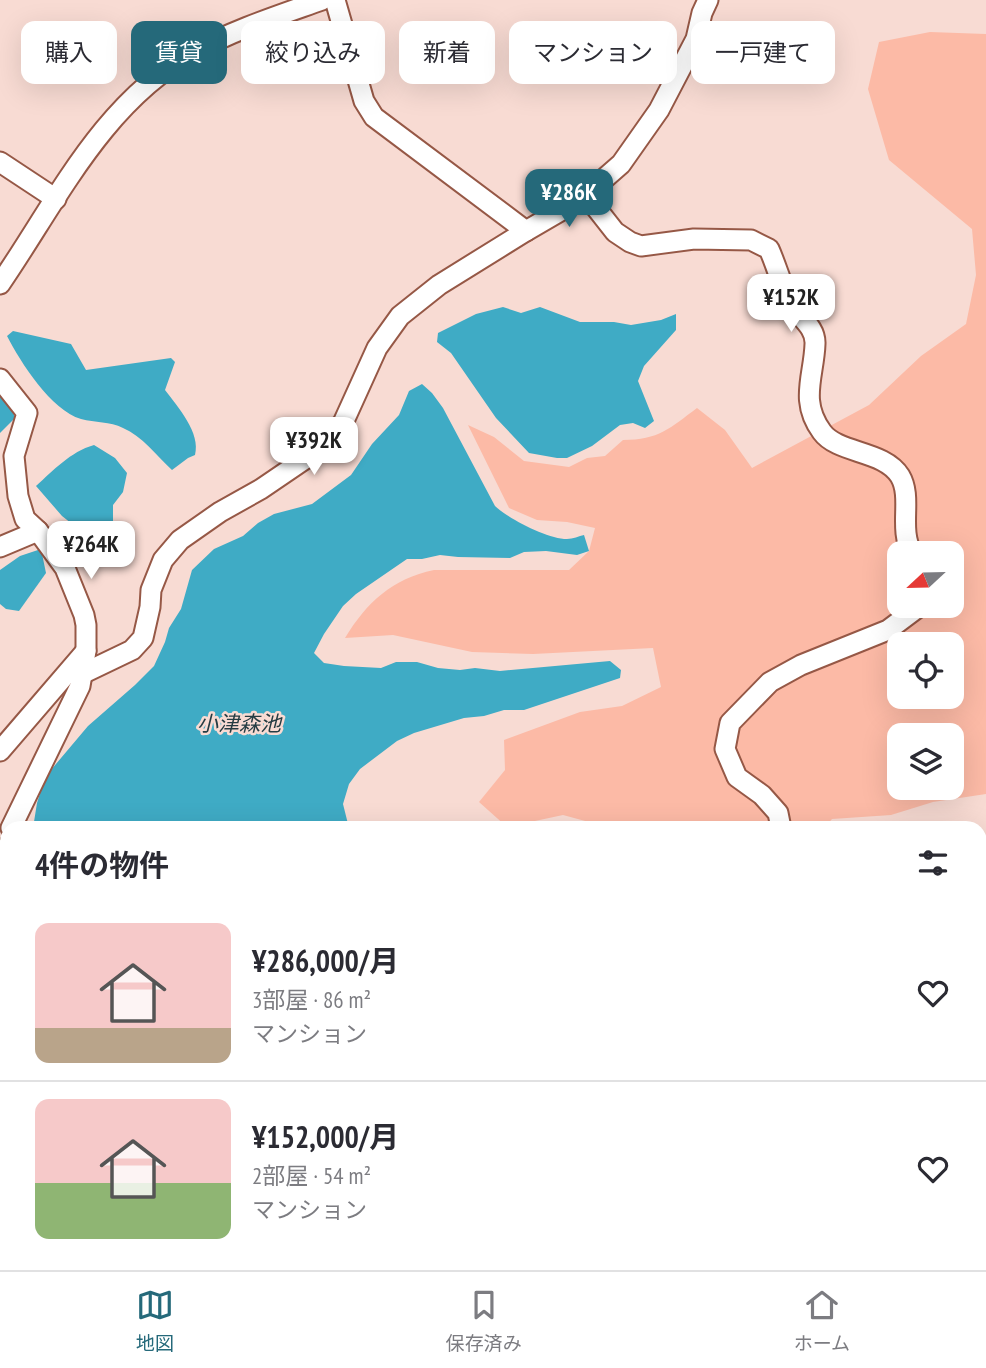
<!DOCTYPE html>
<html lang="ja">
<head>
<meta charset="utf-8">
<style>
  :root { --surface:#fff; --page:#f2f2f3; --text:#2b2b33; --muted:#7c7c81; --line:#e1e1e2; --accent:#25697a }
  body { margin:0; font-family:"PT Sans Narrow","Noto Sans JP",sans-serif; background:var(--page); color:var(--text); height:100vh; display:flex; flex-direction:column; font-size:26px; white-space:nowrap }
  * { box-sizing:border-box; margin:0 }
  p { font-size:23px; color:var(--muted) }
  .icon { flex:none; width:38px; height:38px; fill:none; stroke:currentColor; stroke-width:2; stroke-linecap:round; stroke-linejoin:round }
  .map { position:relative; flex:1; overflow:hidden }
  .details { position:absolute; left:0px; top:821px; width:987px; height:450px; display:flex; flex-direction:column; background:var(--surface); border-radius:21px 21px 0 0; box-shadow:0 7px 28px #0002 }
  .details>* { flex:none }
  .banner { position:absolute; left:21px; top:21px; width:945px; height:63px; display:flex; gap:14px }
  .needle { width:46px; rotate:248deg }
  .tools { position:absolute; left:887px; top:541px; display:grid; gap:14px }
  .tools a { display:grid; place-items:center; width:77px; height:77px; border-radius:14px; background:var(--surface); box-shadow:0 7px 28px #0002; font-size:35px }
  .price { position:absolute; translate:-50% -60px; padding:0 16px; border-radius:14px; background:#fff; color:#222; font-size:23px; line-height:46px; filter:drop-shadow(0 2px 4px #0008) }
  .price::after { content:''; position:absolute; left:50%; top:42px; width:21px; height:16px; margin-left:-10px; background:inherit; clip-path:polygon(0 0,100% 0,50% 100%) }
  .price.on { background:var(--accent); color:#fff }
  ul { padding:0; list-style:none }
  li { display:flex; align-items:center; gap:21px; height:175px; padding:0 35px }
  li+li { border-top:2px solid var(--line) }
  li span { display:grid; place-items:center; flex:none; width:196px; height:140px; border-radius:14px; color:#555 }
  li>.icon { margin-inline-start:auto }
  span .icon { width:84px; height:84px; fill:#fffc; stroke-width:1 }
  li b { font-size:30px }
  h2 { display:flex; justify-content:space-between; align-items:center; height:84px; padding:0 35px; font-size:30px }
  .tag { padding:0 24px; border-radius:14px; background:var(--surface); box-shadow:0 7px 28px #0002; font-size:24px; line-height:63px }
  .tag.on { background:var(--accent); color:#fff }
  .tab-bar { display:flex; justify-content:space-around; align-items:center; height:98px; border-top:2px solid var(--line); background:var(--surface); font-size:19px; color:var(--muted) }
  .tab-bar a { display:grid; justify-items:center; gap:4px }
  .tab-bar .on { color:var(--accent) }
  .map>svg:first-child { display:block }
  .green { fill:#fcbaa6; fill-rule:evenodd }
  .water { fill:#3fabc5 }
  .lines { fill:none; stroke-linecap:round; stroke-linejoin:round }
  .minor-casing { stroke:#965846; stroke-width:23 }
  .minor { stroke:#fff; stroke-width:19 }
  .labels { text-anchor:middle; stroke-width:5; stroke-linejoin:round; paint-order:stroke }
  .water-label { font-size:21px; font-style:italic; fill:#253c43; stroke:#f8dbd3 }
</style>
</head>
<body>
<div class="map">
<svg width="986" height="1270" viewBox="0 0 986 1270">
  <rect width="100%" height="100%" fill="#f8dbd3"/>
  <g class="green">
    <path d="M930,32L986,34V794L933,802L891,815L832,819L824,828H611L563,815L507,827L479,802L505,770L504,740L580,712L622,706L661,687L653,648L533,654L472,652L393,635L345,638C367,602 392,579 434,570H569L589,551L595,528L567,522L537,520L509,508L468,425L494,437L524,461L569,467L587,458L605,456L623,440C659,440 670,428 697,408L725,430L752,468L869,405L921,356L966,324L976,275L972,229L889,160L868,89L879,42ZM900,553H952V606H900ZM900,644H952V696H900ZM900,735H952V788H900Z"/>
    <polygon points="980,1184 986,1194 986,1270 779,1270 786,1269 793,1264 980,1264"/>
    <polygon points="565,1264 701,1264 708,1270 559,1270"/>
  </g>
  <g class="water">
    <polygon points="503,307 521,313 540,307 580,322 614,322 631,325 661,320 676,314 676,330 644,366 638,381 654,421 645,428 633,423 620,425 592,446 567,458 557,458 529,453 496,418 451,353 437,342 438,333 476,314"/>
    <path d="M13,331L71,344L86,370L171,358L175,362L165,390C178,407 201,433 195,455L188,458L172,470C157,456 142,436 123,428C110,421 95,423 81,419C51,410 21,363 7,336Z"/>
    <path d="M422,384L432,393L443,408L495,506C509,519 548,539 567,539C573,539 579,536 584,535L589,551L577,555L546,551L524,552L510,558L458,557L440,555L422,559H407L356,594L343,606L324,634L314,653L324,663L344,666L381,668L396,662H417L438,668L460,670L475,668L500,671L610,661L621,670L620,678L524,710H504L484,716L464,718L414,733L397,741L360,769L349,784L343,804L349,828H33L37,803L45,777L88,726L135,685L154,666L165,642L169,628L181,609L192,570L214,549L243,536L258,523L274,514L312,504L351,475L372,444L399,415L409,391Z"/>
    <polygon points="0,387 8,396 15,418 0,433"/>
    <path d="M94,445L115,458L127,473L123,492L113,505V525L100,546L62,516L36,486C54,470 70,452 94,445Z"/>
    <polygon points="41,549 46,573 19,611 6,609 0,604 0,570 20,556"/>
    <path d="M109,1264H156C140,1270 125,1270 109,1264Z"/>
  </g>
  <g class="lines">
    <defs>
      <g id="minor">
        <polyline points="335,0 364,101 374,117 526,231"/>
        <polyline points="0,162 56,199"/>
        <path d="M586,195L615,232L630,242L641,246L694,239L751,240L769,249C777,267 782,287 791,304C799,317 816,327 815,344C814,376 799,401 822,432C838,454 884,450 900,476C913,498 898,528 912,553"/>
        <path d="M0,284C57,201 102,103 194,52C233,30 280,15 322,0"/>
        <polyline points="0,379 27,413 14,456 18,496 25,519 38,531 65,568 84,615 86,625 86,651 80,686 11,828"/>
        <polyline points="0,547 38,531"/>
        <polyline points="82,674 132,650 143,638 150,607 151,590 163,560 180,540 220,512 261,489 311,455 343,423 377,348 400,316 439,285 526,231 581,199 621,164 659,110 696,39 702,13 708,0"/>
        <polyline points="0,751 86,651"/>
        <polyline points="781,828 778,813 762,795 737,777 725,749 730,723 770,682 801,665 888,630 920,606"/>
        <polyline points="7,847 7,852"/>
        <polyline points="980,1006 986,1008"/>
        <polyline points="0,1081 7,1129"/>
        <polyline points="91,1264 98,1270"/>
        <polyline points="195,1264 197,1270"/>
        <polyline points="6,1270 8,1264"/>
        <polyline points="164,1270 173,1264"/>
        <polyline points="530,1270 531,1264"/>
      </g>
    </defs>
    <use href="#minor" class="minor-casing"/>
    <use href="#minor" class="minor"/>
  </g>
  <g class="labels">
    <g class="water-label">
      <text x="239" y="731">小津森池</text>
    </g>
  </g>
</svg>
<div class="tools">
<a><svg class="needle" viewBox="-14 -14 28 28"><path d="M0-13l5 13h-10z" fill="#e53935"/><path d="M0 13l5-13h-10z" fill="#7c7c81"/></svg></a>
<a><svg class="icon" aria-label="locate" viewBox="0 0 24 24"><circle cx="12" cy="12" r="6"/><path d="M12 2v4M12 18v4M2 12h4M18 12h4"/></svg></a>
<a><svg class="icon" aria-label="layers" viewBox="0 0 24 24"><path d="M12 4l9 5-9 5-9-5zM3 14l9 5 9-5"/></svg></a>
</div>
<b class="price on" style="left:569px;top:229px">¥286K</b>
<b class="price" style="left:791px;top:334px">¥152K</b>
<b class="price" style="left:314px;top:477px">¥392K</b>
<b class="price" style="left:91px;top:581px">¥264K</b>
<div class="banner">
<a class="tag">購入</a>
<a class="tag on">賃貸</a>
<a class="tag">絞り込み</a>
<a class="tag">新着</a>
<a class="tag">マンション</a>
<a class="tag">一戸建て</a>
</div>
<section class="details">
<h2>4件の物件<svg class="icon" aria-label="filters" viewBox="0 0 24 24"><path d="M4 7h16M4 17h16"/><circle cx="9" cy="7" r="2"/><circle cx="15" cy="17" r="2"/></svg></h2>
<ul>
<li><span style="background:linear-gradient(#f6c9c9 75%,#b9a48a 0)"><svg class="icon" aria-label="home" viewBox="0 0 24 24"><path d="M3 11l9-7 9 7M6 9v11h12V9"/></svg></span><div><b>¥286,000/月</b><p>3部屋 · 86 m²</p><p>マンション</p></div><svg class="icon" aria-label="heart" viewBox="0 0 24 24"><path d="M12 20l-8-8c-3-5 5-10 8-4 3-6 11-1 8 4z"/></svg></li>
<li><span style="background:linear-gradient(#f6c9c9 60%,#8fb573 0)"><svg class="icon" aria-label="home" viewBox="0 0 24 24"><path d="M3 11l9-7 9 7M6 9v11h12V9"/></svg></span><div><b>¥152,000/月</b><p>2部屋 · 54 m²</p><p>マンション</p></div><svg class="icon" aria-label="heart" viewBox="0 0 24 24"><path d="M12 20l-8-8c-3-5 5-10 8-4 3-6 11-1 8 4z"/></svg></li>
</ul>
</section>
</div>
<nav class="tab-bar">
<a class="on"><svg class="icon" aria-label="map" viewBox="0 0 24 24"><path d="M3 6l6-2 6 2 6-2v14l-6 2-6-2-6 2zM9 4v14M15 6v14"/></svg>地図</a>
<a><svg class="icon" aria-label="saved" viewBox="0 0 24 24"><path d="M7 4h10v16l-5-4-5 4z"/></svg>保存済み</a>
<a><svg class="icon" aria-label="home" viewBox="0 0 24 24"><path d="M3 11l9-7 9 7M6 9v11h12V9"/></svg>ホーム</a>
</nav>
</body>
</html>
